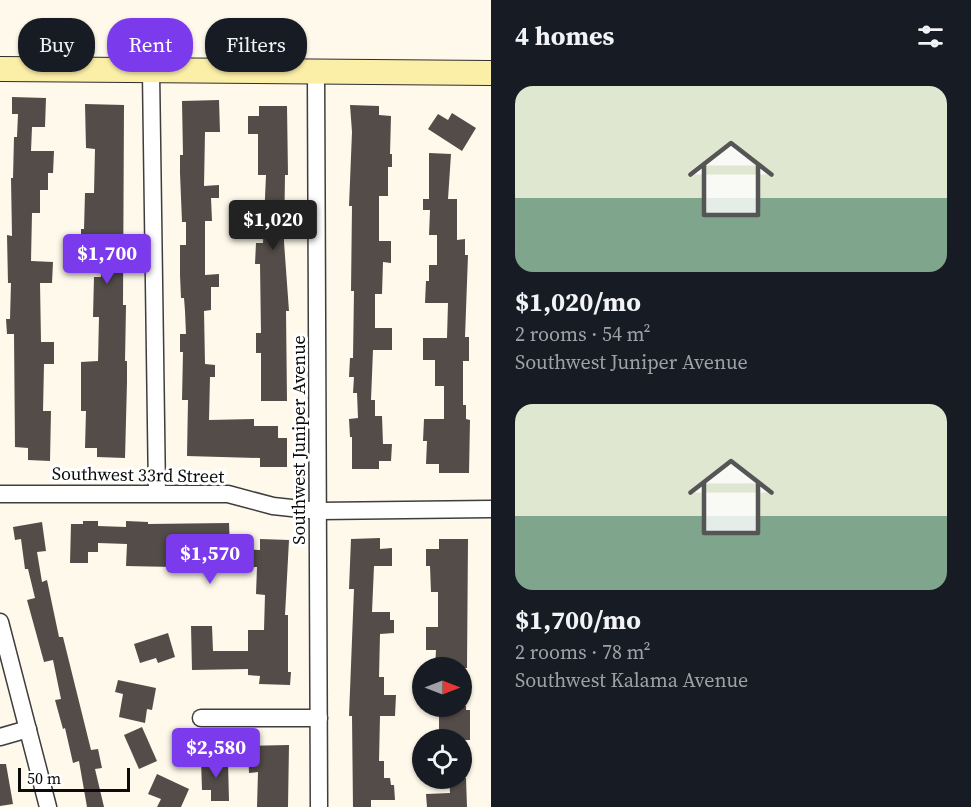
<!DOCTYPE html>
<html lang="en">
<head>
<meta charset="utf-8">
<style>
  :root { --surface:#171b24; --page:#20242c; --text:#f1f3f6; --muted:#9ea1a6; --accent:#7c3aed }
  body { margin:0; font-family:"Source Serif 4",serif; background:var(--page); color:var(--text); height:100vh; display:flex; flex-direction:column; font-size:22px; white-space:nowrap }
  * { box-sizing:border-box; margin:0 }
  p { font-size:20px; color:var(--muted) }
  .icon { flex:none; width:33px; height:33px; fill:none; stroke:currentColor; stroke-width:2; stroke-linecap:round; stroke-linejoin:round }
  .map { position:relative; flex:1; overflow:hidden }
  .drawer { display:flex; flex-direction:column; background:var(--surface); width:480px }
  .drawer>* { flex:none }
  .top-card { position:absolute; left:18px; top:18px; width:382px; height:54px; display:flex; gap:12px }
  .needle { width:39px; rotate:90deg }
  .tools { position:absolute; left:412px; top:657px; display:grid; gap:12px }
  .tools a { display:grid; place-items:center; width:60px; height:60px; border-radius:50%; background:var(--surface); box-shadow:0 2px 4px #0004; font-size:30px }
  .scale { position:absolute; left:18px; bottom:15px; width:112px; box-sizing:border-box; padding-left:6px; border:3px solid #0b0b0b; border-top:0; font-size:16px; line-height:21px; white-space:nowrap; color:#0b0b0b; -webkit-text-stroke:4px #fff; paint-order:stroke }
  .price { position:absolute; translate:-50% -51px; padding:0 14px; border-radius:6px; background:var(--accent); color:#fff; font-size:20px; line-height:39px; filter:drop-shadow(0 2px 3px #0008) }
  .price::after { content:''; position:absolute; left:50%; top:36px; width:18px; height:14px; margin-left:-9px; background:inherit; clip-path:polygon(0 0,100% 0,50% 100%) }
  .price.selected { background:#222; color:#fff }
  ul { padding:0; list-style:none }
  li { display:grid; align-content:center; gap:12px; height:318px; padding:0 24px }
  li span { display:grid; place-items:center; height:186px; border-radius:18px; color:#555 }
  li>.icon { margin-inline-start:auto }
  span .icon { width:108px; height:108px; fill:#fffc; stroke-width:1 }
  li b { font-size:26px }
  h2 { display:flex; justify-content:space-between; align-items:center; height:72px; padding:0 24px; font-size:26px }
  .tag { padding:0 21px; border-radius:24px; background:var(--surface); box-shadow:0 2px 4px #0004; font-size:21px; line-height:54px }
  .tag.selected { background:var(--accent); color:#fff }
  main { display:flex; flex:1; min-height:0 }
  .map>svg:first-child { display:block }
  .building { fill:#534c48 }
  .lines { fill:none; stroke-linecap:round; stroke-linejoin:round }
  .street-casing { stroke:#3e3e3e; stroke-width:19 }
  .secondary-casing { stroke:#2d2d2d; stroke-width:26 }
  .street { stroke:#fff; stroke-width:16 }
  .secondary { stroke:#fbefa8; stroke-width:24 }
  .labels { text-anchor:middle; stroke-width:6; stroke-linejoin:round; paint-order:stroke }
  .street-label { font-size:18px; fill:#0b0b0b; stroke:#fff }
</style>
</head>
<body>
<main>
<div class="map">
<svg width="491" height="807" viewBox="0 0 491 807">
  <rect width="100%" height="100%" fill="#fef9ea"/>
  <g class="building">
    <polygon points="12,97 46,98 45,127 32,127 31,151 54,151 53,173 48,173 48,190 40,190 40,213 32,213 31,261 53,262 52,283 40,283 41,342 54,342 54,364 44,364 43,411 51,411 50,461 28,460 28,448 15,447 14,334 7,334 6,319 10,319 11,283 8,283 7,235 12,236 11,178 13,178 14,137 17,137 18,114 12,114"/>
    <polygon points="219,100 220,132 205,132 204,186 219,185 219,198 211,198 212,221 205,221 205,275 219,274 219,287 211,287 211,310 204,311 205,364 215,365 215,377 210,377 209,420 254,419 254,426 278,426 278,438 287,438 287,467 260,467 260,458 187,456 188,400 182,400 183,352 180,352 180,334 186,334 185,311 184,298 181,298 180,275 180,245 186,245 186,222 182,222 180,173 180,155 183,155 182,101"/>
    <polygon points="85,104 124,105 123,305 126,305 125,361 127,361 127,382 125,458 97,457 97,448 85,448 86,411 81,411 81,362 98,361 99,317 93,317 94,277 101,277 103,242 81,242 81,229 84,229 85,193 94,193 95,149 86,148"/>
    <polygon points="350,105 379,106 379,115 391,116 390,154 392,154 392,167 388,167 388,196 379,196 379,241 391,241 391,263 383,262 382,294 375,294 375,328 392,328 392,350 373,350 371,400 375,400 375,416 382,416 383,444 392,444 391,461 379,461 379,469 352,469 352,437 350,437 349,419 358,418 357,393 353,393 354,377 349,377 350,358 353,358 354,291 351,291 352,206 349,206 352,132"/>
    <polygon points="259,106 287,106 288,175 285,175 284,242 289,311 286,311 287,401 261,401 261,353 256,353 256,333 261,333 260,264 255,264 256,243 263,243 266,175 258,175 258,134 248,134 248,116 259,116"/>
    <polygon points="452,113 476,128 462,151 428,129 438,114 448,120"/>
    <polygon points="429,153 451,154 448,199 457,199 457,240 465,239 465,255 468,255 465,337 469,337 469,361 463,361 463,405 466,405 466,419 470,420 469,473 439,473 439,464 426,464 427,441 423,441 424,419 444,419 444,386 435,386 435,360 423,360 423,338 447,338 448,303 425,303 426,281 429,281 429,265 437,265 437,235 429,235 430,210 423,210 423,199 429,199"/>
    <polygon points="83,521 98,521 98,526 126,527 126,521 148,522 148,524 229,523 230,549 260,550 260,539 289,540 285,615 288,615 288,672 291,672 290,685 259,684 260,676 248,675 248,669 192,670 191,626 212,626 213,651 248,651 248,630 264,630 265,595 256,594 257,567 204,569 204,546 174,546 174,567 126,566 127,544 98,543 98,552 88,552 88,563 70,563 71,524 83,524"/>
    <polygon points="42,522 46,551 37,552 42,582 47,580 59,637 63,637 91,750 98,749 102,768 95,769 104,807 87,807 79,761 73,763 65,728 63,729 55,700 61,699 53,660 44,662 27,600 35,598 28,569 25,569 21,539 15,540 13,527"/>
    <polygon points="380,538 380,549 392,548 392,566 374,566 372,612 390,612 390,620 394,620 394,633 380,634 379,677 384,677 384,695 396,695 395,716 380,716 379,761 384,761 384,778 390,778 391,785 394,785 395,800 371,800 371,807 353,807 352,716 349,716 354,589 349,589 351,539"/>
    <polygon points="439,539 468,539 467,668 435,668 436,650 426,650 426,627 438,627 438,592 431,592 430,566 426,566 426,549 439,549"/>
    <polygon points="168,633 175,657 158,663 156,658 140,663 134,644"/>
    <polygon points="118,680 156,688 152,710 147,709 145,723 119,717 123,694 115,692"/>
    <polygon points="439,706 466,706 466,710 470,710 470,740 446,740 446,731 439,731"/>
    <polygon points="142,727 157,761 139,769 124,735"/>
    <polygon points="289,745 288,807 257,807 258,772 249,773 248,746"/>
    <polygon points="201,759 216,759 216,763 228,762 229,801 211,801 211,790 202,790"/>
    <polygon points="0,764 6,764 13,804 0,806"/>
    <polygon points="157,774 189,789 181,807 157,807 161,799 148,794"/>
    <polygon points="466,778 467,807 427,807 426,794 450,793 449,779"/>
  </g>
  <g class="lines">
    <defs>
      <g id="street">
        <polyline points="151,72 157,493"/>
        <polyline points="316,73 319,807"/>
        <polyline points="0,494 228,494 273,506 319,511 491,509"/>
        <polyline points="0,622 48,807"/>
        <polyline points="201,718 319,718"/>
        <polyline points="0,737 28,729"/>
      </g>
      <polyline id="secondary" points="0,69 491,73"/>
    </defs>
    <use href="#street" class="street-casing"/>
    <use href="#secondary" class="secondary-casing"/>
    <use href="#street" class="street"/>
    <use href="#secondary" class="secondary"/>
  </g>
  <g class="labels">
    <g class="street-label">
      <text transform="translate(299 440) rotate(-90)" y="6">Southwest Juniper Avenue</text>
      <text transform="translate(138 475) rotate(1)" y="6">Southwest 33rd Street</text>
    </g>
  </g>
</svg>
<div class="tools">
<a><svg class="needle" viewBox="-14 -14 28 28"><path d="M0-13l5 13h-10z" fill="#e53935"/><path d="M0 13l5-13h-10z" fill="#9ea1a6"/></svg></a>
<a><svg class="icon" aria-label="locate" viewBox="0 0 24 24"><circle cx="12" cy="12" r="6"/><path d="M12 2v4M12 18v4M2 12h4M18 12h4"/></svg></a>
</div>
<div class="scale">50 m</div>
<b class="price selected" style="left:273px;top:251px">$1,020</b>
<b class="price" style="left:107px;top:285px">$1,700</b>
<b class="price" style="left:210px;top:585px">$1,570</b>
<b class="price" style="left:216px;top:779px">$2,580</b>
<div class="top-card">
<a class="tag">Buy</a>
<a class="tag selected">Rent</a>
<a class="tag">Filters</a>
</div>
</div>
<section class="drawer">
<h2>4 homes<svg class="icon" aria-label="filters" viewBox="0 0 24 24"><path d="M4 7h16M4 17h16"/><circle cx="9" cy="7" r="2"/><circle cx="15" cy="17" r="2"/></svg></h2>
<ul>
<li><span style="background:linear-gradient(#dfe7d0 60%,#7fa58c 0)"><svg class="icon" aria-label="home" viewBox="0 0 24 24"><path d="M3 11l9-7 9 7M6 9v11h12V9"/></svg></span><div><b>$1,020/mo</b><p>2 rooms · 54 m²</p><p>Southwest Juniper Avenue</p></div></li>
<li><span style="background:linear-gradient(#dfe7d0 60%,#7fa58c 0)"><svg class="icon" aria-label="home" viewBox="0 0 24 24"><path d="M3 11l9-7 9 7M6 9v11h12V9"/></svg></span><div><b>$1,700/mo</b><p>2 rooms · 78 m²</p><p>Southwest Kalama Avenue</p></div></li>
</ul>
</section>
</main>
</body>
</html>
